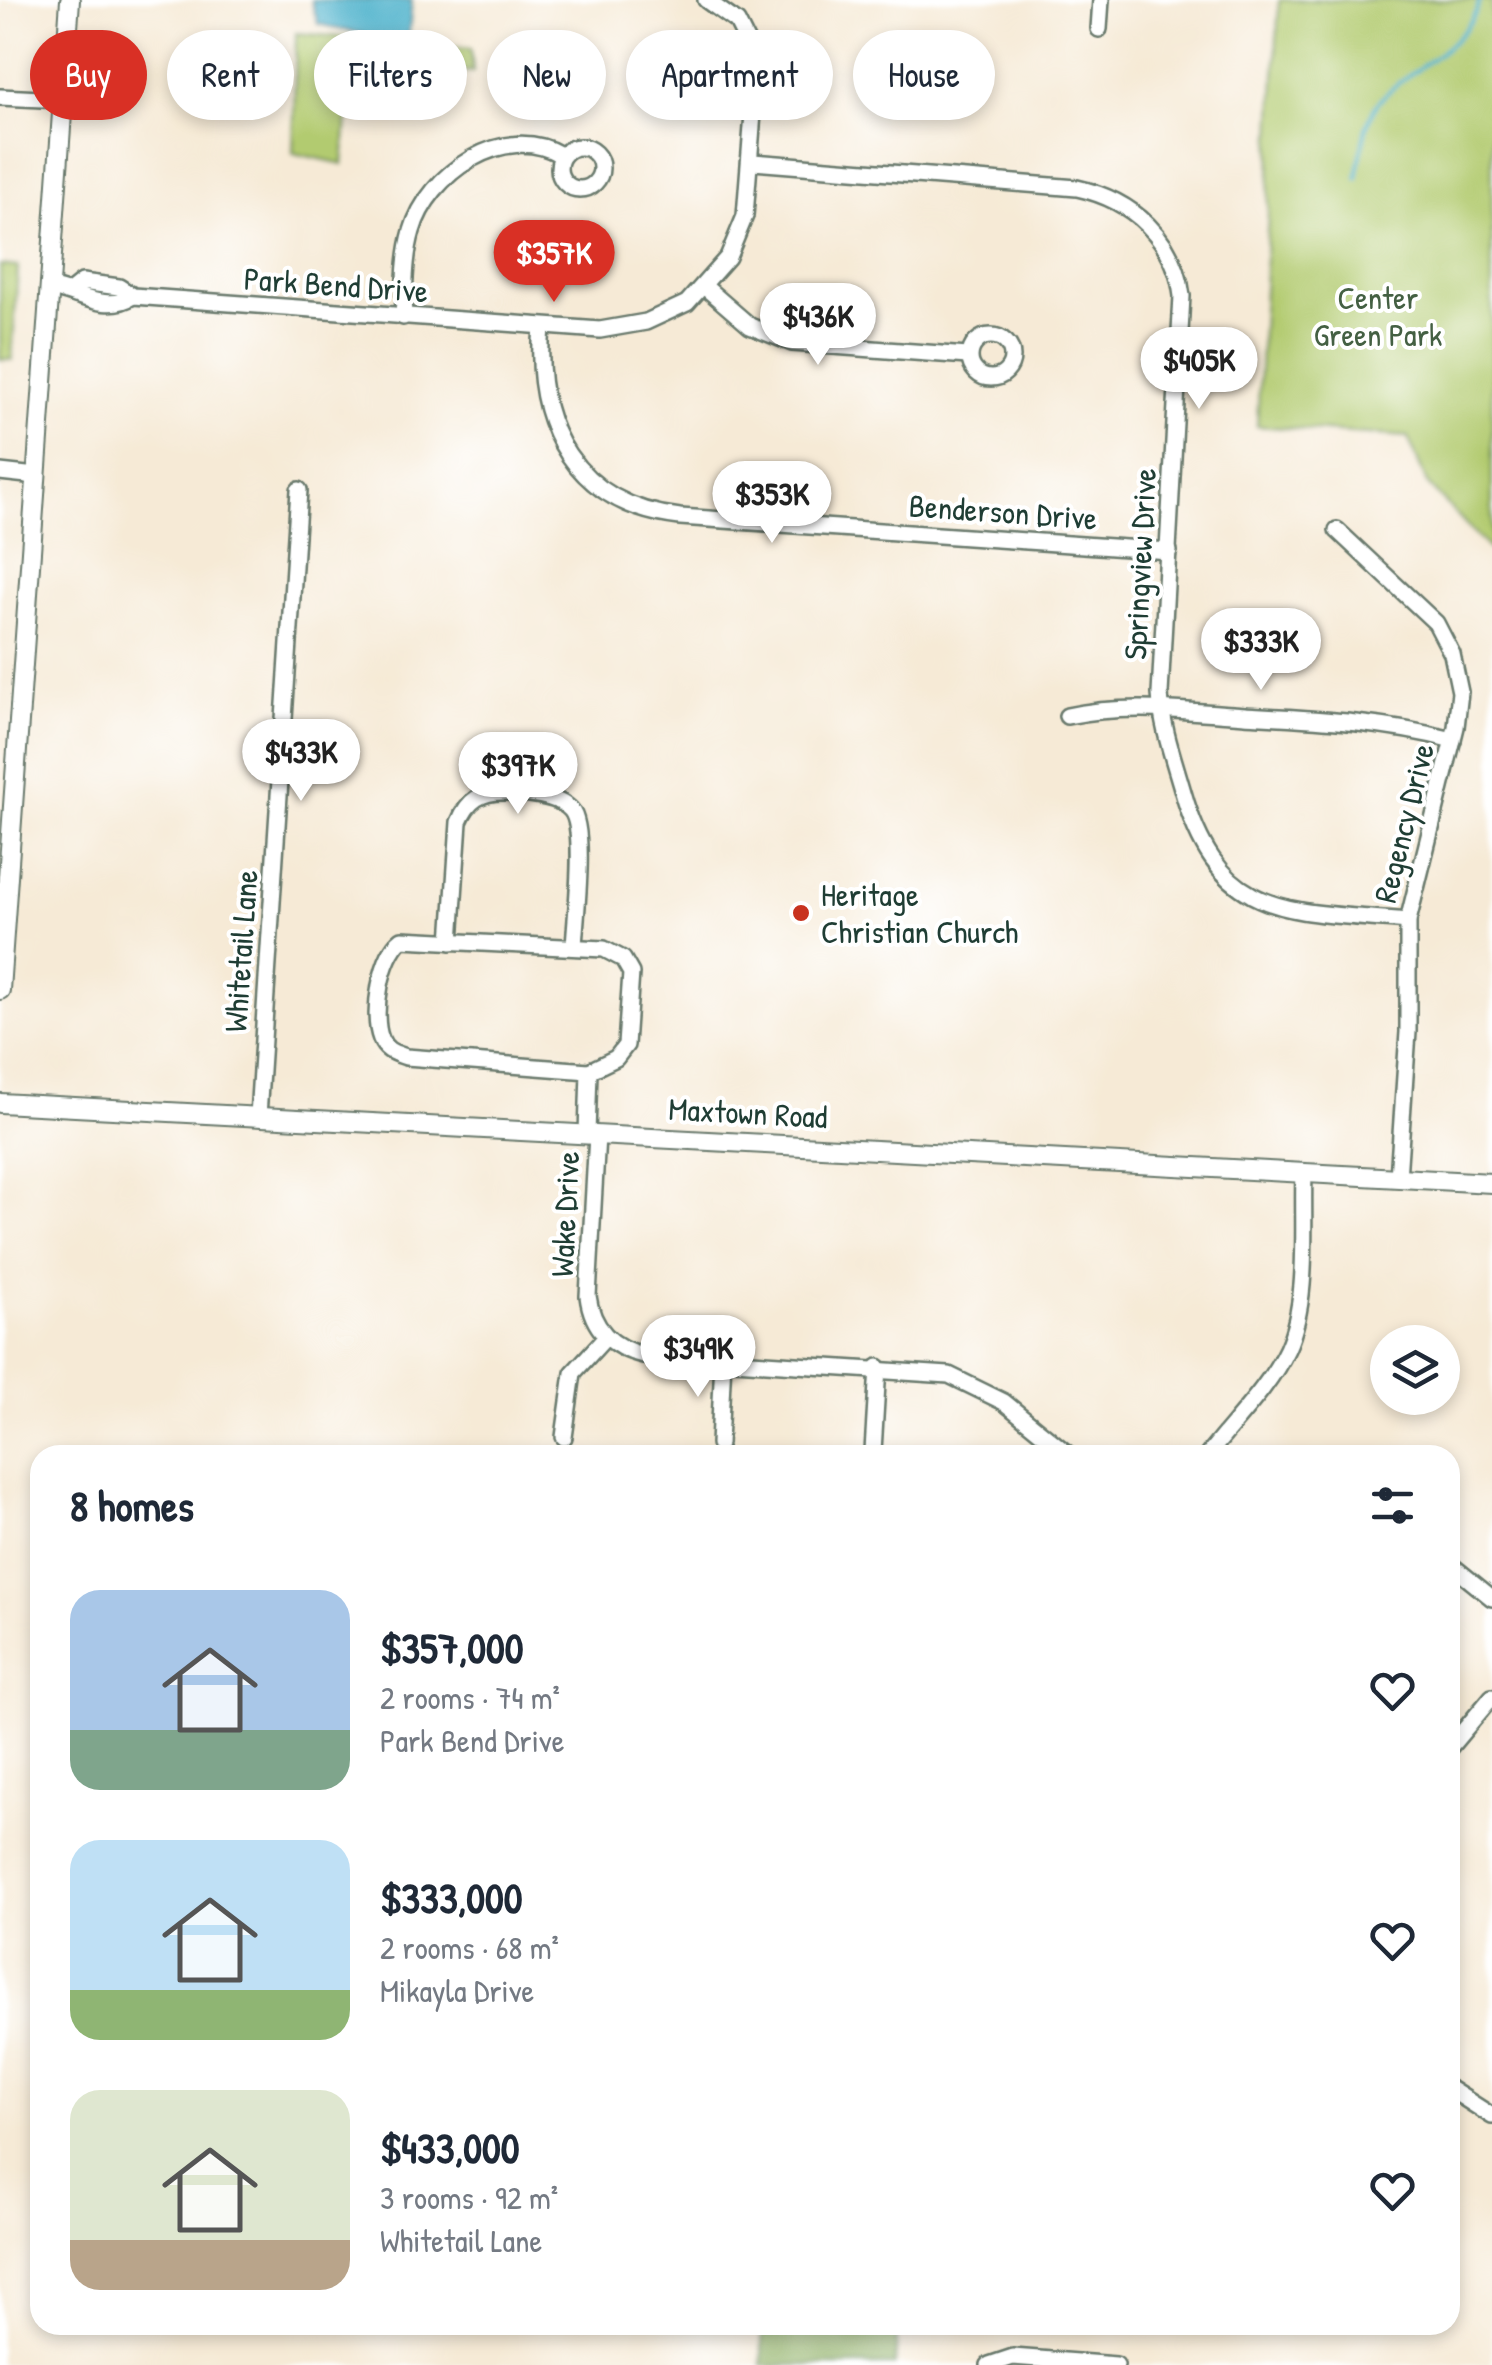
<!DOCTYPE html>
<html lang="en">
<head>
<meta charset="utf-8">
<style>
  :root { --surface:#fff; --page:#f2f2f3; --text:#1f2937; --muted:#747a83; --accent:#d93025 }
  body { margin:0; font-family:"Patrick Hand",sans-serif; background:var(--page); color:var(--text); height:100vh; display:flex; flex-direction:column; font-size:38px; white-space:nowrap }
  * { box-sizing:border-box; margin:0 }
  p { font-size:32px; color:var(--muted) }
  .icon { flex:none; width:55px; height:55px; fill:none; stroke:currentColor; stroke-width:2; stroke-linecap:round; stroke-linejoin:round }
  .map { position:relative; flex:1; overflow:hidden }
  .panel { position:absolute; left:30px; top:1445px; width:1430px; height:890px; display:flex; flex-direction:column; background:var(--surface); border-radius:30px; box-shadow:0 5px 15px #0003 }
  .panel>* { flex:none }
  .banner { position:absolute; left:30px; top:30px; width:1432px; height:90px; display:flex; gap:20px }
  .controls { position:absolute; left:1370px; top:1325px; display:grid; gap:20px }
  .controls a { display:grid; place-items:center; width:90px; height:90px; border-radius:50%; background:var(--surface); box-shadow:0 5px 15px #0003; font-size:50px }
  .price { position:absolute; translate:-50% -85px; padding:0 22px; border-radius:35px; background:#fff; color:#222; font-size:32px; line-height:65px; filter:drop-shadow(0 2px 5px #0008) }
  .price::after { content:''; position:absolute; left:50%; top:60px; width:30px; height:22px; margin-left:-15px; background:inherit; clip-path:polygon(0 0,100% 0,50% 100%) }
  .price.selected { background:var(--accent); color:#fff }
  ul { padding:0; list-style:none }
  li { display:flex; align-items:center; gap:30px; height:250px; padding:0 40px }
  li span { display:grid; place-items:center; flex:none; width:280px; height:200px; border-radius:30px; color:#555 }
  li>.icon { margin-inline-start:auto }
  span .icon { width:120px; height:120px; fill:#fffc; stroke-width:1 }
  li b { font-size:42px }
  h2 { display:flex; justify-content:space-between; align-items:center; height:120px; padding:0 40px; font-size:42px }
  .tag { padding:0 35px; border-radius:45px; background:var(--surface); box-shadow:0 5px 15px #0003; font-size:35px; line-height:90px }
  .tag.selected { background:var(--accent); color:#fff }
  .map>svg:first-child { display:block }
  .green { fill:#b2cb70; stroke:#688452; stroke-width:2.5 }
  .forest { fill:#8daf62; stroke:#56764b; stroke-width:2.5 }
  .water { fill:#4cb1cb; stroke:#367780; stroke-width:2.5 }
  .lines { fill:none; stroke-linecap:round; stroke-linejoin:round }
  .stream { stroke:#4cb1cb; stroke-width:4 }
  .minor-casing { stroke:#6a7a6d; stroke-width:20 }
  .major-casing { stroke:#6a7a6d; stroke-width:22 }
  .minor { stroke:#fff; stroke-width:15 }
  .major { stroke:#fff; stroke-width:18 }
  .poi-dot { fill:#c8321e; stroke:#fff; stroke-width:4 }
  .labels { text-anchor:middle; stroke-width:8; stroke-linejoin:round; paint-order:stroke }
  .street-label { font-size:32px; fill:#1f3d34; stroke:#fff }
  .park-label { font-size:32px; fill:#446043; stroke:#fff }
  .poi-label { font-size:32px; fill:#1f3d34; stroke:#fff; text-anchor:start }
</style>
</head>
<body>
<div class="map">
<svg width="1492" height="2365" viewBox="0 0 1492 2365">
  <rect width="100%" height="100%" fill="#fff"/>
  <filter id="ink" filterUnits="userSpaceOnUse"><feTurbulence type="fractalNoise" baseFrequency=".01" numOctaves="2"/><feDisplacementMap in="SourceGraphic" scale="20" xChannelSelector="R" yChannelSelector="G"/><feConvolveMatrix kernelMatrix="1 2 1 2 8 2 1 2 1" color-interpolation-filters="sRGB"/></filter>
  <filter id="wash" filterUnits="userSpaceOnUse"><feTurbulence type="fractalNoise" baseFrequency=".0048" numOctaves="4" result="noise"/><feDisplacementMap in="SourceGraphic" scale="40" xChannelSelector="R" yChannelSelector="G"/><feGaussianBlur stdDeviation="2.25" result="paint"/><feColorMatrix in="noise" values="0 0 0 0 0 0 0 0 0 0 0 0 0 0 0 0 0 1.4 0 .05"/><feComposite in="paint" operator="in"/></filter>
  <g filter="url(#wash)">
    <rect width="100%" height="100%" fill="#f6ead6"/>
    <g class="green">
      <polygon points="1279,0 1492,0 1492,552 1427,483 1408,437 1257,426"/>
      <polygon points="296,33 471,48 473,72 352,62 343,164 293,153"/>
      <polygon points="0,265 18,267 12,360 0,359"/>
    </g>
    <polygon class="forest" points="762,2325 898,2325 895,2365 762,2365"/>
    <polygon class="water" points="311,0 412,0 408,44 318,24"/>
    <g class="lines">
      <path class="stream" d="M1357,178C1362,152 1363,118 1382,98C1413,65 1468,47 1480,0"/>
    </g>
  </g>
  <g filter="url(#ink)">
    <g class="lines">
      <defs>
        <g id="minor">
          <polyline points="1099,29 1101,0"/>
          <polyline points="0,97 63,100"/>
          <circle cx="580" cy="168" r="21"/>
          <path d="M753,162L1077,188C1133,200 1175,239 1182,296L1160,694C1162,728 1174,760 1183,792C1220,923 1292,910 1408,921"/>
          <polyline points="705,287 750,326 792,343 968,356"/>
          <path d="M50,288C75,291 106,314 133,296"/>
          <polyline points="72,290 82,282 119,287 133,296 600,330 646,322 687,303 728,257 745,216 757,62 737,22 706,0"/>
          <path d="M403,317C405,289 404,258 412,231C428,174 504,121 561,155"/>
          <path d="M542,327C533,425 575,505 680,517L1169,551"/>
          <circle cx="991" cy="357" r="21"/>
          <polyline points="0,472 36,476"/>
          <polyline points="1337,530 1436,623 1452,654 1460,692 1456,727 1408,921 1408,1032 1398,1178"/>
          <path d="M1067,716C1126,703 1184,711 1245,715C1315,719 1384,722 1453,740"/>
          <path d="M451,942L459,822C468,800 481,791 506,792C525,793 558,795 571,810C587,828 575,920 574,947"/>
          <polyline points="258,1116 299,490"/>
          <path d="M587,1134L589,1071L616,1058L626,1045L631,973L623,959L604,949L402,939C381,955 371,1015 381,1039C385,1051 395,1053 406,1057L589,1071"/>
          <path d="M597,1135L588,1296C592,1328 612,1348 643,1355L949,1375L1004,1402L1069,1455"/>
          <polyline points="564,1437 573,1373 606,1337"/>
          <polyline points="719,1444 723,1359"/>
          <polyline points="873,1451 878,1367"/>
          <path d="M1208,1455C1234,1421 1268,1389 1287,1349C1310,1298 1302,1228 1304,1173"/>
          <polyline points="1450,1564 1492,1598"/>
          <polyline points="1450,1747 1492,1697"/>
          <polyline points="1450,2089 1492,2116"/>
          <polyline points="989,2365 1013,2357 1116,2365"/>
        </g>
        <g id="major">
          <polyline points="0,990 70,0"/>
          <polyline points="0,1103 1492,1183"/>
        </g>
      </defs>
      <use href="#minor" class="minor-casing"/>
      <use href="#major" class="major-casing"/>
      <use href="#minor" class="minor"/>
      <use href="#major" class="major"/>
    </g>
  </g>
  <circle class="poi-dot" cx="801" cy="913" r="10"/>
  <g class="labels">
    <g class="street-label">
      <text transform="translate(336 285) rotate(4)" y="11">Park Bend Drive</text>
      <text transform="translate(1003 512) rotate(4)" y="11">Benderson Drive</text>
      <text transform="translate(1140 564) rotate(-87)" y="11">Springview Drive</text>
      <text transform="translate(1404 823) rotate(-76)" y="11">Regency Drive</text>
      <text transform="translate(241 951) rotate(-86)" y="11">Whitetail Lane</text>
      <text transform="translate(748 1113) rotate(3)" y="11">Maxtown Road</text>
      <text transform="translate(565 1214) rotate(-87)" y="11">Wake Drive</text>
    </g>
    <g class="park-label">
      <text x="1378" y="309">Center<tspan x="1378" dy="37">Green Park</tspan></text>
    </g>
    <g class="poi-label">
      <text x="821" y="906">Heritage<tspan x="821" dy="37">Christian Church</tspan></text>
    </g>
  </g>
</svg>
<div class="controls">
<a><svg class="icon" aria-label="layers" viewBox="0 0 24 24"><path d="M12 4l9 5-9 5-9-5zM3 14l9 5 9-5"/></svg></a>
</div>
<b class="price selected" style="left:554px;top:305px">$357K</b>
<b class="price" style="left:818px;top:368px">$436K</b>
<b class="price" style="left:1199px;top:412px">$405K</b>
<b class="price" style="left:772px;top:546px">$353K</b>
<b class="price" style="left:1261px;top:693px">$333K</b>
<b class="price" style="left:301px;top:804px">$433K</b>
<b class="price" style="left:518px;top:817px">$397K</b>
<b class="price" style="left:698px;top:1400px">$349K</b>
<div class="banner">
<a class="tag selected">Buy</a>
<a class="tag">Rent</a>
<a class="tag">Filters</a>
<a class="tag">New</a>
<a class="tag">Apartment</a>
<a class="tag">House</a>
</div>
<section class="panel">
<h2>8 homes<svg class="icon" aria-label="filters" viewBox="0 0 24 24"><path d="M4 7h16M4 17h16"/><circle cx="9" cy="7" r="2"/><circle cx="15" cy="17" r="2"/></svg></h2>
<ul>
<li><span style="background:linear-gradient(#a9c7e8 70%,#7fa58c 0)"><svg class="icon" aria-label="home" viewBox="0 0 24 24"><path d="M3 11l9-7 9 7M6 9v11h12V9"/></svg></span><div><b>$357,000</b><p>2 rooms · 74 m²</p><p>Park Bend Drive</p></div><svg class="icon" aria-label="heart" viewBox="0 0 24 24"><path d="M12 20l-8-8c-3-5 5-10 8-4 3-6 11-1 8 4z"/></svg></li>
<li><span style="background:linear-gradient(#bfe0f5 75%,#8fb573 0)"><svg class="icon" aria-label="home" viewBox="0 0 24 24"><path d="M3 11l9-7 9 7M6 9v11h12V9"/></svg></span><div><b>$333,000</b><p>2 rooms · 68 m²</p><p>Mikayla Drive</p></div><svg class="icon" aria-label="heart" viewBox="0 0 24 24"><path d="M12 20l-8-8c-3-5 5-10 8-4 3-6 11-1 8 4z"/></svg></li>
<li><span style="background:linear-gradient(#dfe7d0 75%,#b9a48a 0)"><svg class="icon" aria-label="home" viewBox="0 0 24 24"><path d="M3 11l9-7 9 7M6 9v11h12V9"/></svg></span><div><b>$433,000</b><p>3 rooms · 92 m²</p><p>Whitetail Lane</p></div><svg class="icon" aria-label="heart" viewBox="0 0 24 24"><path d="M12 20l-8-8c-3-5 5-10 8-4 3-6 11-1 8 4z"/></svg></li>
</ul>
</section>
</div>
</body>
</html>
